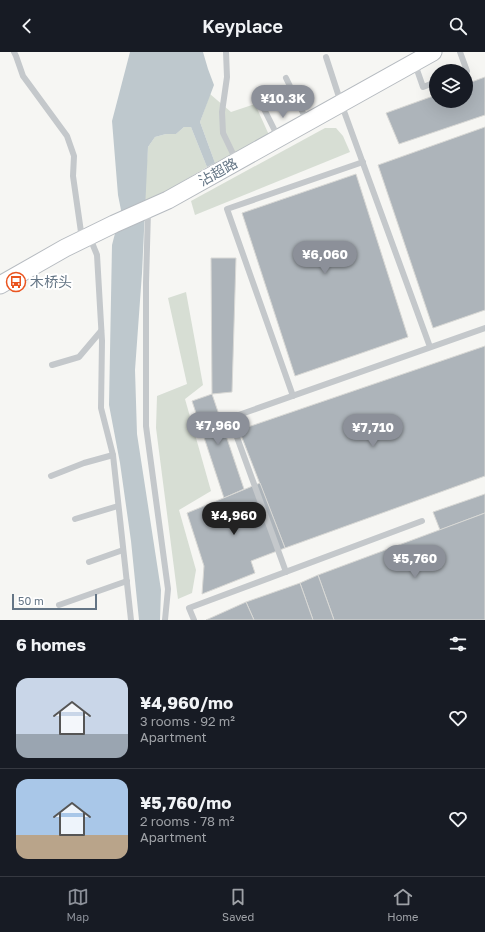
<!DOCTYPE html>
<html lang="en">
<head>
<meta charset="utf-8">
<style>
  :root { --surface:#171b24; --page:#242831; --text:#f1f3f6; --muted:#9ea1a6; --line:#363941; --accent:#8c9099 }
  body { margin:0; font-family:"Golos Text","Noto Sans SC",sans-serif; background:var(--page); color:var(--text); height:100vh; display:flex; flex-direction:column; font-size:15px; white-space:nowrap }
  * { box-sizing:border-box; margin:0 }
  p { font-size:13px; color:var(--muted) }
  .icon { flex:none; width:22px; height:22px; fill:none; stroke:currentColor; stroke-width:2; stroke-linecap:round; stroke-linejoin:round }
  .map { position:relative; height:568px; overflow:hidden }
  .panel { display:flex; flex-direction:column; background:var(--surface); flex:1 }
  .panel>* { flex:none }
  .fabs { position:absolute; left:429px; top:12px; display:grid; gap:8px }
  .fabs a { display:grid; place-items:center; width:44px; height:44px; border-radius:50%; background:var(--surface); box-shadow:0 4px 16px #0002; font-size:20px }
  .scale { position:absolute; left:12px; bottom:10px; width:85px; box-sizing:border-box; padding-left:4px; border:2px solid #647585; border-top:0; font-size:11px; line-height:14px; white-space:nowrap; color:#647585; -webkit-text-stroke:3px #fff; paint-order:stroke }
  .price { position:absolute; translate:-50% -34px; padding:0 9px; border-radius:14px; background:var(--accent); color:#fff; font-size:13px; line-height:26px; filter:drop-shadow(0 1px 2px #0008) }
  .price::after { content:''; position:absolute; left:50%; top:24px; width:12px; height:9px; margin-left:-6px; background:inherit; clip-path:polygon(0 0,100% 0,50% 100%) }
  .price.active { background:#222; color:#fff }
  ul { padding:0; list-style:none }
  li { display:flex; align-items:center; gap:12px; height:100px; padding:0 16px }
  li+li { border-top:1px solid var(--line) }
  li span { display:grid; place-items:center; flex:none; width:112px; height:80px; border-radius:12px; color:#555 }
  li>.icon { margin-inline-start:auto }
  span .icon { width:48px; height:48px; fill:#fffc; stroke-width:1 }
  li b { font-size:17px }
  h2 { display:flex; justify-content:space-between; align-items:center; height:48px; padding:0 16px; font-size:17px }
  header { display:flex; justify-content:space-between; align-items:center; height:52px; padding:0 16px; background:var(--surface); font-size:18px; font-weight:600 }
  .dock { display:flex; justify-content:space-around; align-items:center; height:56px; border-top:1px solid var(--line); background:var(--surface); font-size:11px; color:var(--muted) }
  .dock a { display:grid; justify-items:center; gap:2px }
  .dock .active { color:var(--accent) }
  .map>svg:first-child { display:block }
  .green { fill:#d7ded4 }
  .water { fill:#bec8cd }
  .building { fill:#adb4ba; stroke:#d8d8d5 }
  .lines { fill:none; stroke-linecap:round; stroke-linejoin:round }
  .secondary-casing { stroke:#b6bbc0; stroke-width:19 }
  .lane { stroke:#c4c8cb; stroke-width:6 }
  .secondary { stroke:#fff; stroke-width:17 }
  .labels { text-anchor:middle; stroke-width:4; stroke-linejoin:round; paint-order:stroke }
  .street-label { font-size:14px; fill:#647585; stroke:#fff }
  .poi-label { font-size:14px; fill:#647585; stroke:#fff; text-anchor:start }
</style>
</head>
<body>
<header><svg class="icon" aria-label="back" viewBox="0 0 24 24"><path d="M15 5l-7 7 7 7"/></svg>Keyplace<svg class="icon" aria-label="search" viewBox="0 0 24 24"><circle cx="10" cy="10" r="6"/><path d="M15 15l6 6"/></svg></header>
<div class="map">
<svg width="485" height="568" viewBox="0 0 485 568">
  <rect width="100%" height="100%" fill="#f6f6f3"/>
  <g class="green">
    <polygon points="210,42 231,60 255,52 269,83 215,111 200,70"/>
    <polygon points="184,75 191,75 207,115 168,138 144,150 148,95 155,85 166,82 176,82"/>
    <polygon points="325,76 336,76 343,84 350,100 195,163 191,149"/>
    <polygon points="186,240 203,333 185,347 211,439 179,458 196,518 192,541 178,547 156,376 157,344 187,332 168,246"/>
  </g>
  <polygon class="water" points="130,0 203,0 208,17 214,33 200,70 215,111 207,115 191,75 184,75 176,82 166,82 155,85 148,95 142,221 135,318 137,382 161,538 160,568 139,568 131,489 120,411 109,353 112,193 121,158 118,143 112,69"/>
  <g class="building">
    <polygon points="485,25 485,63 399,92 386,61 436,43 436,49 466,49 466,32"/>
    <polygon points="485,75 485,258 433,276 378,113"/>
    <polygon points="356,122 408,285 295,324 242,161"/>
    <polygon points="211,206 236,206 232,340 212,342"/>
    <polygon points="485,294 485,424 285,496 239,378"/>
    <polygon points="212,342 244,437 224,446 192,349"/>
    <polygon points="260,431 285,496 251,509 255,521 202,542 204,514 187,461"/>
    <polygon points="485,442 485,461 440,478 433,460"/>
    <polygon points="485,461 485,568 334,568 318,523"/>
    <polygon points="318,523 334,568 313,568 300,531"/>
    <polygon points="300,531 313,568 254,568 246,550"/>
    <polygon points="246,550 254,568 206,568"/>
  </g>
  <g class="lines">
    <defs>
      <polyline id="secondary" points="0,233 65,196 114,172 168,148 433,0"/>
    </defs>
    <use href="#secondary" class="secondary-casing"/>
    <g class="lane">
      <polyline points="14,0 16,4 23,24 67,84 74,104 73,124 82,187"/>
      <polyline points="226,0 227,25 222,60 223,81 236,108"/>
      <polyline points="460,0 467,19 466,19"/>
      <polyline points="326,5 341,51 430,295"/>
      <polyline points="415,12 423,35 436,30"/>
      <polyline points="286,26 307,69"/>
      <polyline points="261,51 278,85"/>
      <polyline points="148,159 146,231 146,374 168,537 165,568"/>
      <polyline points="90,186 97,203 102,289 101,356 113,403 131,568"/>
      <polyline points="52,313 79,305 101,279"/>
      <polyline points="293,344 227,157 363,110"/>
      <polyline points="51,424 84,411 113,403"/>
      <polyline points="75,467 118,454"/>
      <polyline points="89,510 123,498"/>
      <polyline points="286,520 230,366 485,276"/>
      <polyline points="59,553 127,529"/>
      <polyline points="194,568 189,556 422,469"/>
    </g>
    <use href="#secondary" class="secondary"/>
  </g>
  <defs>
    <symbol id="bus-ring" viewBox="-11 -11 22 22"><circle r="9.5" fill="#fff" stroke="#ea541f" stroke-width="1.5"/><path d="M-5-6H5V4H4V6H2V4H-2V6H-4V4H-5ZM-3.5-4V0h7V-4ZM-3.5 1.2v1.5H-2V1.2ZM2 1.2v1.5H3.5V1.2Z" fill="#ea541f"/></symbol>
  </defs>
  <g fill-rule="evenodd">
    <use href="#bus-ring" x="5" y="219" width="22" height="22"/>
  </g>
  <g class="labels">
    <g class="street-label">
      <text transform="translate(218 120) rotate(-29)" y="5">沾超路</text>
    </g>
    <g class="poi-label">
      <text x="30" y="235">木桥头</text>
    </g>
  </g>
</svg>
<div class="fabs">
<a><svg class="icon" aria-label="layers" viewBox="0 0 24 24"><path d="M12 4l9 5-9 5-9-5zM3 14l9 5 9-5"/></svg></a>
</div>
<div class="scale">50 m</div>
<b class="price" style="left:283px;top:67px">¥10.3K</b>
<b class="price" style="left:325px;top:223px">¥6,060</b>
<b class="price" style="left:218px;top:394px">¥7,960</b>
<b class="price" style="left:373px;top:396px">¥7,710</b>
<b class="price active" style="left:234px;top:484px">¥4,960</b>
<b class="price" style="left:415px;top:527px">¥5,760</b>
</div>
<section class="panel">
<h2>6 homes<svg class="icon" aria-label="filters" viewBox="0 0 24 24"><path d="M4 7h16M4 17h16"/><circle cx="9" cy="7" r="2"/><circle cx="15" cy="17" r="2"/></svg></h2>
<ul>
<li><span style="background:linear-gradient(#c9d6e8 70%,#9aa5b1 0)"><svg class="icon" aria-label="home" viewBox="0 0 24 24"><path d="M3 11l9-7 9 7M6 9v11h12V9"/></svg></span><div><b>¥4,960/mo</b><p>3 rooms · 92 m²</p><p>Apartment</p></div><svg class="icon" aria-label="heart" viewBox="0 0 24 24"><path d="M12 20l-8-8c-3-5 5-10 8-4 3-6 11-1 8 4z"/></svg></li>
<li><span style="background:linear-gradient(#a9c7e8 70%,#b9a48a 0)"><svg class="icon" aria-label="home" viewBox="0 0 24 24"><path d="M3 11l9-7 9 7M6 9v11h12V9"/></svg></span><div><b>¥5,760/mo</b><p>2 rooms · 78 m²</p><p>Apartment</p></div><svg class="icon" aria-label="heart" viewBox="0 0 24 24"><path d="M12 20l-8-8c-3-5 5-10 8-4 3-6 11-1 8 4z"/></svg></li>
</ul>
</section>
<nav class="dock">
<a class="active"><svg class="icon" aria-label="map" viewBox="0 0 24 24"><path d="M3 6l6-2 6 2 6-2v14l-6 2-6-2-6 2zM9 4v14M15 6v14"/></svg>Map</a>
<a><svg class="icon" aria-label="saved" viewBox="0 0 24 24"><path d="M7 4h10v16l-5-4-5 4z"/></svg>Saved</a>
<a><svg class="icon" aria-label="home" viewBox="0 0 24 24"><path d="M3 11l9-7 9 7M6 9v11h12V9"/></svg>Home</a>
</nav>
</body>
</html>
